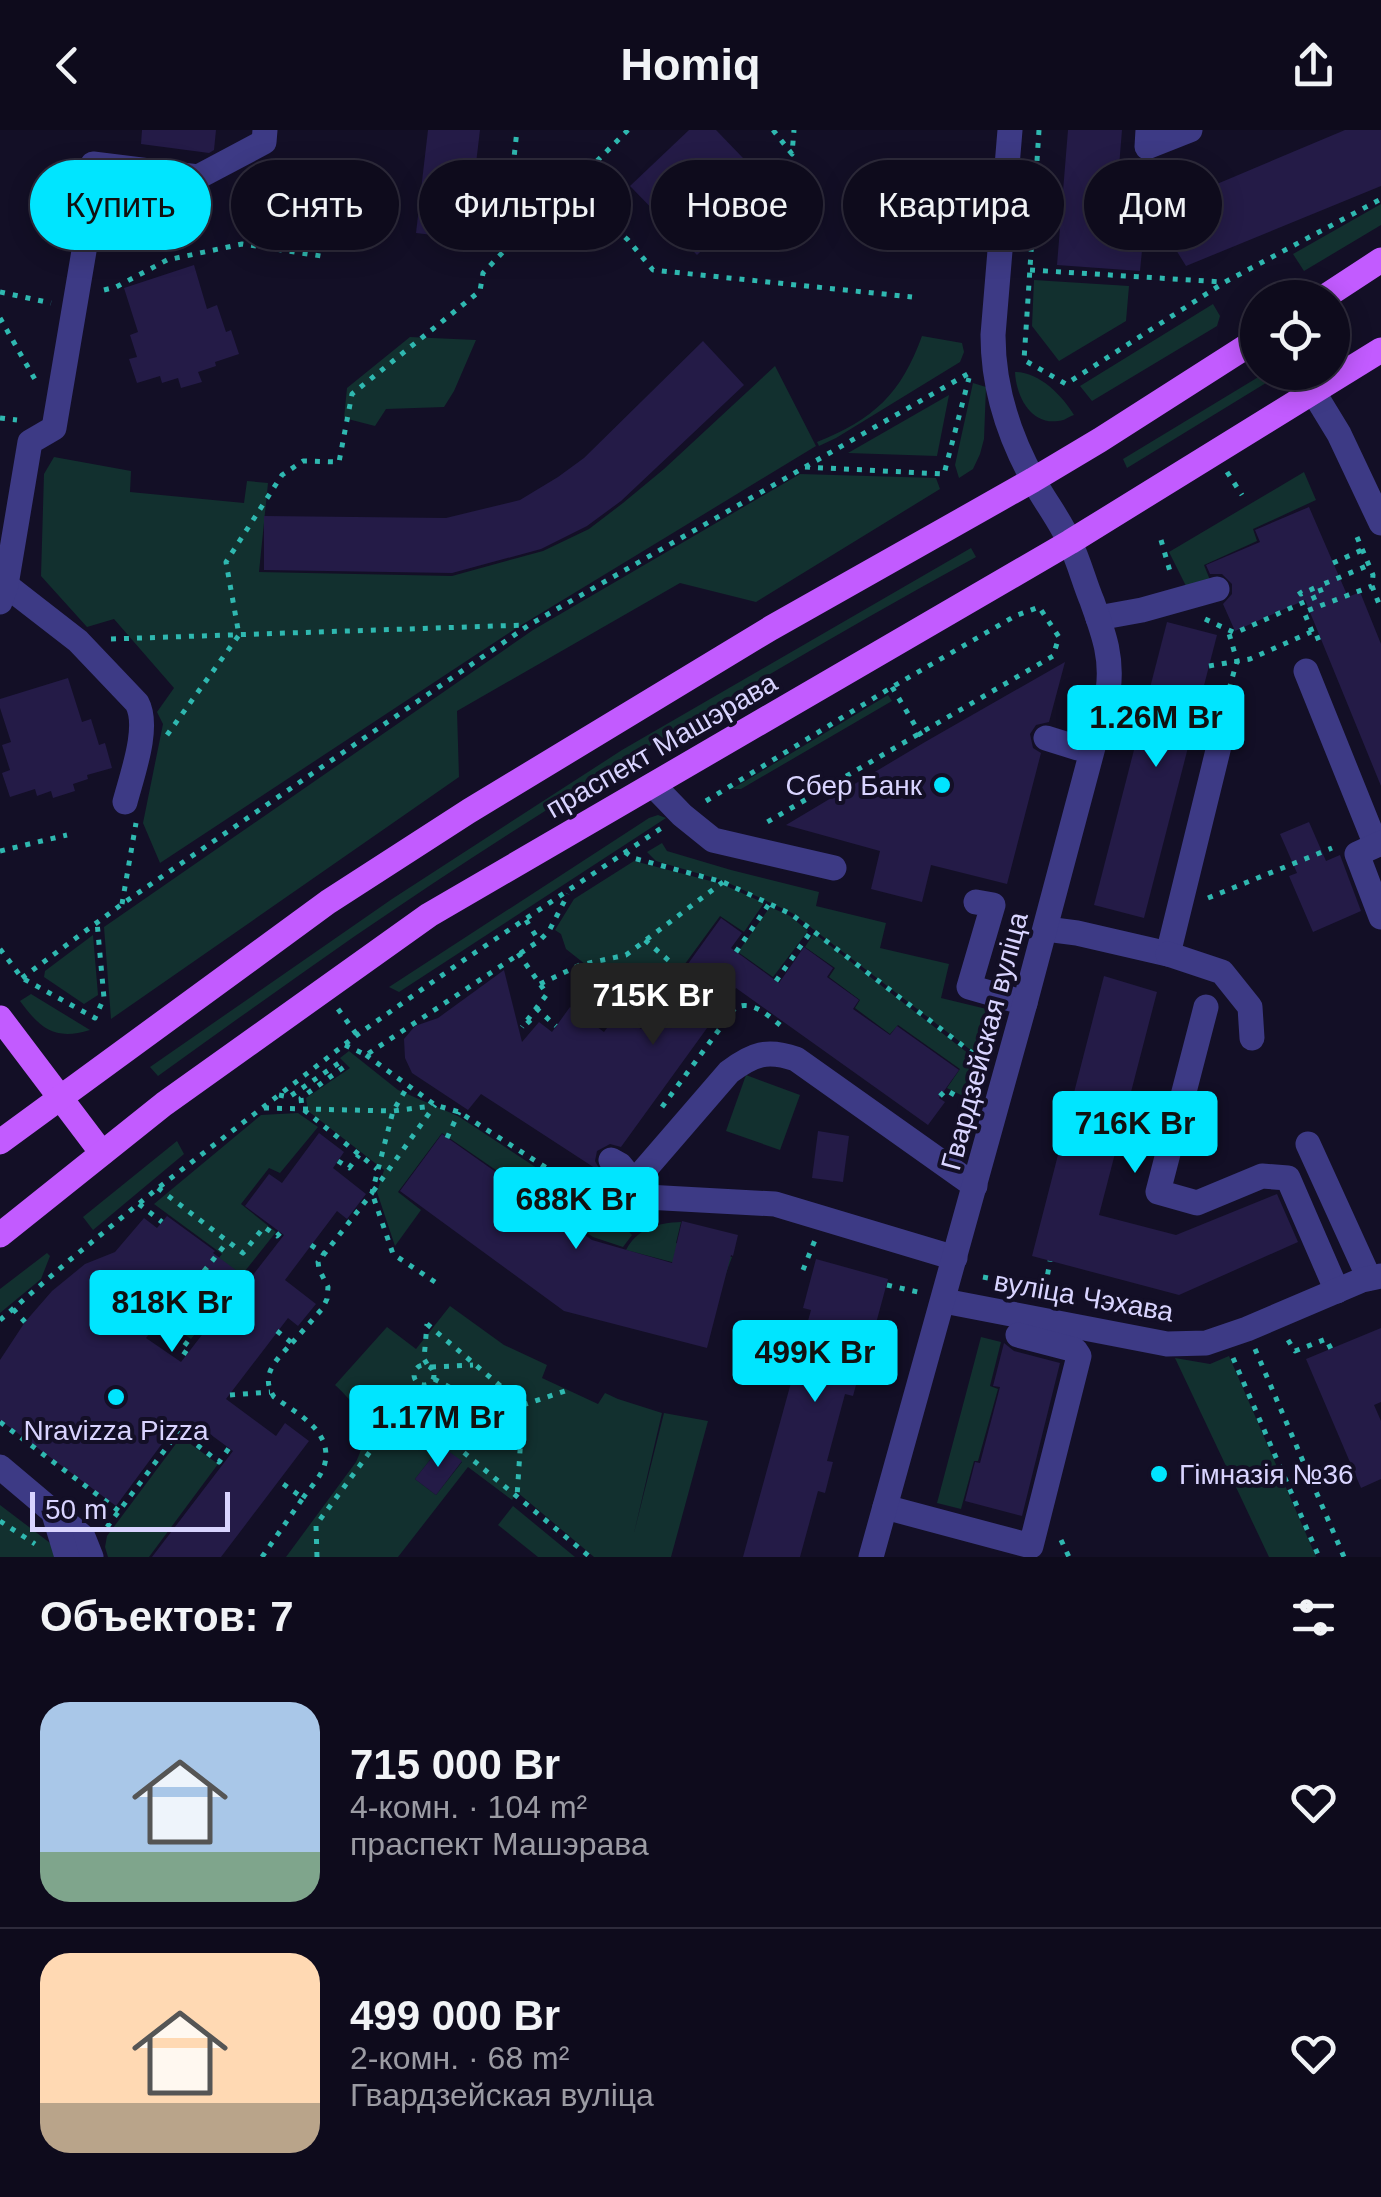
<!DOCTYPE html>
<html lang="ru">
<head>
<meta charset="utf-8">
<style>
  :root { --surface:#0e0b1c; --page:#171425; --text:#f1f3f6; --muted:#9b9ba3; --line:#2e2b3b; --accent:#00e5ff }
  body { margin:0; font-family:Helvetica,sans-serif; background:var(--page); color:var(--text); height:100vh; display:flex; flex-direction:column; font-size:38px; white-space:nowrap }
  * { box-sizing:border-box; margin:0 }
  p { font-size:32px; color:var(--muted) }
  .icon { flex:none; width:55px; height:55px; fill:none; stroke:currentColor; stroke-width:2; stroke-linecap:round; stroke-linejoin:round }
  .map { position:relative; height:1427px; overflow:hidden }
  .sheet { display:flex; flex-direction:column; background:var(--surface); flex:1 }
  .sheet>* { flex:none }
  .guide { position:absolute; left:30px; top:30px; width:1322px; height:90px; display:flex; gap:20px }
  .fabs { position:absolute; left:1240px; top:150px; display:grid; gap:20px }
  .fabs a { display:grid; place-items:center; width:110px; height:110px; border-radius:50%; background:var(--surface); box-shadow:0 5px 25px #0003,0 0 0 2px var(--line); font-size:50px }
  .scale { position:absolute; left:30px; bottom:25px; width:200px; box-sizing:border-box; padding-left:10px; border:5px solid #d9d4ff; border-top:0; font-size:28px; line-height:35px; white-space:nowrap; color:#d9d4ff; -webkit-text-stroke:8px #130f26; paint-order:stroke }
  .price { position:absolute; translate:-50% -85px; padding:0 22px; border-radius:10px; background:var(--accent); color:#111; font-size:32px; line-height:65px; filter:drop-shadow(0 2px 5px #0008) }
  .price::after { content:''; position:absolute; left:50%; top:60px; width:30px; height:22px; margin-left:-15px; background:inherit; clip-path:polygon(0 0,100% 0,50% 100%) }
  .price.on { background:#222; color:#fff }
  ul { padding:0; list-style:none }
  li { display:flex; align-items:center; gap:30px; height:250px; padding:0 40px }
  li+li { border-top:2px solid var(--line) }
  li span { display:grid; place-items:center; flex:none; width:280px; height:200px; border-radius:30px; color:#555 }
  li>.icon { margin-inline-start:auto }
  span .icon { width:120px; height:120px; fill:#fffc; stroke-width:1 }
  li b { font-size:42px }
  h2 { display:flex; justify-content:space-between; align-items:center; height:120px; padding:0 40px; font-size:42px }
  .chip { padding:0 35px; border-radius:45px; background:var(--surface); box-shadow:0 5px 25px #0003,0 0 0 2px var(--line); font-size:35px; line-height:90px }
  .chip.on { background:var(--accent); color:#111 }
  header { display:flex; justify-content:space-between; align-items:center; height:130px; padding:0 40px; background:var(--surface); font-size:45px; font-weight:600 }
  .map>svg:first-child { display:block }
  .green { fill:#12302f; fill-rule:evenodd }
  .building { fill:#241b47; fill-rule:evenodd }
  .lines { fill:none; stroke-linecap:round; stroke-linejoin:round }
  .path { stroke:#2fb8b0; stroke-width:5; stroke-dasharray:5 8; stroke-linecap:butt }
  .minor { stroke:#3d3a85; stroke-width:25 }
  .major { stroke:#c25bff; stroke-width:25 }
  .poi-dot { fill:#00e5ff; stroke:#130f26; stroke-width:4 }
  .labels { text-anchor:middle; stroke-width:8; stroke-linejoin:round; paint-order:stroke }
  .street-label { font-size:28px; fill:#d9d4ff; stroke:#130f26 }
  .poi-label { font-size:28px; fill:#d9d4ff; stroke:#130f26; text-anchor:end }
</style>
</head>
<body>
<header><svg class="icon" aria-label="back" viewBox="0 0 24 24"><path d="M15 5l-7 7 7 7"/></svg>Homiq<svg class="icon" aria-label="share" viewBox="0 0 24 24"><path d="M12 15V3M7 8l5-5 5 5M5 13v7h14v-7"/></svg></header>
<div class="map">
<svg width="1381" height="1427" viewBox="0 0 1381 1427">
  <rect width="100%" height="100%" fill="#130f26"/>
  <g class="green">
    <polygon points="1381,74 1381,95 1304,141 1293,124"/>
    <polygon points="1034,150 1129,156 1126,191 1059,231 1032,196"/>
    <polygon points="1213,174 1220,186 1217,196 1092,271 1080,256"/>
    <path d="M922,206L962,213L964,222L960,232L836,308L819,316L817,312C874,289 901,264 922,206Z"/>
    <polygon points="410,207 476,210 454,261 444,277 386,279 375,296 344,288 347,258"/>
    <polygon points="775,236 816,316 515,499 160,733 143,693 163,594 157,582 174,558 114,489 87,497 41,446 44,344 54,327 131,341 130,362 244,373 247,351 268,353 259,442 452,446 543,421 589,399 623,373 664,339"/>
    <path d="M1015,242C1039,242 1062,265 1074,285C1068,287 1064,291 1058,291C1030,295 1016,265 1015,242Z"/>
    <polygon points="1265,243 1282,243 1127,338 1123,329"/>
    <polygon points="973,253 986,257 984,309 980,324 973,339 959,348 955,335"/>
    <polygon points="949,265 937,326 848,323"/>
    <polygon points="1304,342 1316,370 1253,399 1257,411 1204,435 1210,450 1188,460 1169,422"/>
    <polygon points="800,344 936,348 940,359 756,472 680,453 457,581 459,647 111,889 104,797 533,500"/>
    <path d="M971,418L976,427C764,544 555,669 355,806C289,852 223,899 158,946L150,937L392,769L622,620Z"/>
    <polygon points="888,565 892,571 741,659 732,659"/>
    <polygon points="658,685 666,688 399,862 389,857 649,688"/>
    <polygon points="662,713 667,721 731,740 819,762 816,776 886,793 880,818 949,834 941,868 999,882 985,931 792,783 724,751 656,731 647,722"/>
    <polygon points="634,731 722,754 764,773 744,802 720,786 641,894 581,852 590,838 566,819 561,804 555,800 574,769"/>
    <polygon points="770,777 790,786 808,801 773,847 738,822"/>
    <polygon points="814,803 983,935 973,971 947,958 960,939 898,895 890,904 855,878 860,870 829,847 835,838 805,817"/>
    <polygon points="93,805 98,865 84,874 44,847 45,841"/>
    <path d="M31,864L90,900C54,911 40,898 20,871Z"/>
    <polygon points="349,921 398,960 458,986 622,1094 632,1105 623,1117 593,1107 442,1003 398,1062 421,1080 395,1116 377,1062 384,1040 308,981 306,968 350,938 340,928"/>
    <polygon points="746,945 800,965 780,1020 726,1001"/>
    <polygon points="298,983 318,997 280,1043 269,1038 241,1074 276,1102 191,1209 168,1193 222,1124 154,1074 261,985"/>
    <polygon points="177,1011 184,1024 93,1100 83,1087"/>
    <path d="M681,1092L676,1113L732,1127L725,1146L626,1120C638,1098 657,1093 681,1092Z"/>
    <polygon points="47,1123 50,1126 41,1149 0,1183 0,1159"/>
    <path d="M450,1176L504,1215L547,1235L542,1248L598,1274L605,1263L618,1269L662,1283L634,1403L664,1283L708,1291L671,1427H594L517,1362L512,1370L468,1337L398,1427H286L356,1332C372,1298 361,1279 335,1255L387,1197L416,1219ZM441,1316L462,1332L436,1365L415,1349Z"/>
    <polygon points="981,1207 1001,1212 990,1256 998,1259 978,1331 974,1331 961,1379 937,1373"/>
    <polygon points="1229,1226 1316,1427 1269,1427 1175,1228 1210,1234"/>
    <polygon points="181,1307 218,1334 149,1427 108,1427 105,1417 107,1406"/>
    <polygon points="0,1375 58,1419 59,1427 0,1427"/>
    <polygon points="513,1376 575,1427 538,1427 498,1395"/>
  </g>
  <g class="building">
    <polygon points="142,0 216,0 214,20 209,23 141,14"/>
    <polygon points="428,0 480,0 467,109 416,103"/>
    <polygon points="689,0 716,0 770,56 697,125 630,56"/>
    <polygon points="1068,0 1122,0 1114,98 1144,100 1140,141 1057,135"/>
    <polygon points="1345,0 1381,0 1381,56 1186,136 1165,102 1170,102 1160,78"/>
    <polygon points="194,135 207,179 217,175 226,202 231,200 239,224 215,232 216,236 198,242 202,252 181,258 178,248 162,253 160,246 137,253 129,229 137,227 130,205 138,202 124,158"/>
    <polygon points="703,211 744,255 621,371 587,396 541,419 452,443 264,440 264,386 446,388 520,370 558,347 584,328"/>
    <polygon points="1309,377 1348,467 1360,462 1381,514 1381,656 1305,470 1235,501 1223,474 1232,464 1232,454 1222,444 1210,444 1206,435 1260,412 1255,400"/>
    <polygon points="1167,492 1217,505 1144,788 1094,775"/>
    <polygon points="1065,532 1049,592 1036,595 1030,604 1033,618 1041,623 1007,754 931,735 922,772 871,759 880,721 786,695 925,612"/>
    <polygon points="68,548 82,592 91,589 99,615 105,613 112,638 87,645 88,649 73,654 75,661 53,668 51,661 37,666 35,659 10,667 2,643 10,640 2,615 11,612 0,578 0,569"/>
    <polygon points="1309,692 1326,731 1340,725 1361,781 1313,802 1289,746 1297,743 1280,704"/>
    <polygon points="721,788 742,803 731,818 779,853 804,817 833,838 827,847 859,870 853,879 890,905 897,896 959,940 939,968 945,972 928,995 736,858 621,1017 610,1014 597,1021 595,1031 601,1042 481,964 468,980 412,943 405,928 404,909 415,896 438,888 504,840 522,912 539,892 552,902 570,877 604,902 618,883 641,899"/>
    <polygon points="1104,846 1157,862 1099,1085 1176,1105 1277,1064 1298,1112 1179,1165 1032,1126"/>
    <polygon points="818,1001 849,1006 843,1052 812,1048"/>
    <path d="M319,1003L344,1022L333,1038L366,1064L347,1089L337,1081L285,1150L316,1174L298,1196L288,1188L226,1269L276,1306L285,1293L309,1311L221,1427H152L233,1321L199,1296L193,1303L178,1292L116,1376L0,1290V1230L25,1192L52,1161L85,1134L115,1122L144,1088L157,1098L167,1086L215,1121L213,1123L249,1150L284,1105L245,1076L269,1044L282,1053ZM192,1150L225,1175L181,1232L146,1208Z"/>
    <polygon points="442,1004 592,1110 672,1133 682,1091 738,1105 733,1126 731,1125 707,1218 564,1181 400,1061"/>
    <polygon points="816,1129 888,1149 875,1197 872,1196 853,1266 845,1264 827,1331 833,1332 825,1363 818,1361 800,1427 743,1427 811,1180 803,1178"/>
    <polygon points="1381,1198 1381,1272 1374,1275 1381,1291 1381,1349 1361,1358 1306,1229"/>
    <polygon points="1004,1213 1014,1221 1060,1233 1022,1386 965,1371 975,1332 980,1333 1000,1257 993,1256"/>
    <polygon points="441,1316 462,1331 436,1365 415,1349"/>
  </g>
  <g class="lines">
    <g class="path">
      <polyline points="628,0 590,38 582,68 628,110 653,140 912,167"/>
      <polyline points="773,0 792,24 794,0"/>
      <polyline points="1039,0 1024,230 1066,254 1225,152 1381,69"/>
      <polyline points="1036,62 1063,62"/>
      <polyline points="1030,140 1222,152"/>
      <polyline points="104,160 116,157 167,130 242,114 321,126"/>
      <polyline points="0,162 51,173"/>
      <polyline points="0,188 37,253"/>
      <polyline points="0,288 17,290"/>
      <polyline points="805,337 944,344 969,248"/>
      <polyline points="1227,342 1242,365"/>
      <polyline points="1357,407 1373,445 1372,456 1381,479"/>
      <polyline points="1161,410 1171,445"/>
      <polyline points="1333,433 1362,420"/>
      <polyline points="1299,461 1301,464 1319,456"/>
      <polyline points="1205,489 1235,503 1322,464 1319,456 1369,435"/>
      <polyline points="1320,507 1315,509 1304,482 1372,456"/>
      <polyline points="111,509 525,495"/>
      <polyline points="1209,536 1250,529 1311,502"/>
      <polyline points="892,557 925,612"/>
      <polyline points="1222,584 1237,531 1228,500"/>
      <polyline points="167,605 239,505 226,432 282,345 303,331 339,332 352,264 480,161 483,143 504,121 517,0"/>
      <polyline points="706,671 892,557 1015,486 1039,477 1059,507 1053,526 762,695"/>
      <polyline points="0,721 67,705"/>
      <polyline points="625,722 633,728 723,752 791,784 984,932"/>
      <polyline points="1208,768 1332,718"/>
      <polyline points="122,774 136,693"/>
      <polyline points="526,790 539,811"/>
      <polyline points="645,810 682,842"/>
      <polyline points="0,819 22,848 95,888 104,868 97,792"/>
      <polyline points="736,822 769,774"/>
      <polyline points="518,823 547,864 522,897"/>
      <polyline points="22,848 122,774 529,495 971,242"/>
      <polyline points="776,851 812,800"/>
      <polyline points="540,854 580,835 626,825 723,752"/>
      <polyline points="727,872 735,878"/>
      <polyline points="536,878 556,896"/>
      <polyline points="338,879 357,905"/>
      <polyline points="527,890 534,897"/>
      <polyline points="345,915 366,925 539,811 549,801 568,764"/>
      <polyline points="366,925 435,975 459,982 595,1069 614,1075"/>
      <polyline points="279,965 289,967 339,933 344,937 301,968 302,978"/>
      <polyline points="940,966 946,960 972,975"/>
      <path d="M662,977L735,878C753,869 769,887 784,898"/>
      <polyline points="264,978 393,981 432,976"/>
      <polyline points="304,980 377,1039"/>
      <polyline points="447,1008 459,982"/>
      <polyline points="338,1031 349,1038 359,1025"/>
      <polyline points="158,1058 243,1123 264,1097 277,1106 280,1103"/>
      <polyline points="139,1074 162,1092"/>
      <polyline points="311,1115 324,1124"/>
      <polyline points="803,1140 815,1110"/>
      <polyline points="983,1147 1045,1159 1050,1131"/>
      <polyline points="435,1152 393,1124 372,1063 435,975"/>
      <polyline points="887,1155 918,1162"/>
      <polyline points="13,1179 25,1192"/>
      <polyline points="0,1190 71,1129 158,1058 357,905 461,832 663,697"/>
      <polyline points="427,1194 523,1275 517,1367"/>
      <path d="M277,1201L292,1213C277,1229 259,1245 274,1267C296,1283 332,1300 325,1333C322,1346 310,1358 303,1368"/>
      <polyline points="1288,1210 1295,1221 1326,1209 1331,1219"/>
      <polyline points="292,1213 322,1179 327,1169 328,1157 319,1139 318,1132 372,1063 393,981 408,956"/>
      <polyline points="1255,1219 1344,1427"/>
      <polyline points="187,1224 181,1220 188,1211 162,1194 228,1111"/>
      <polyline points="1233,1228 1319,1427"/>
      <polyline points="427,1234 424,1229 427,1194"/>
      <circle cx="424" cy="1245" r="10"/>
      <polyline points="431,1237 473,1235"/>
      <polyline points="434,1249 453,1259 455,1278 449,1302 462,1321 590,1427"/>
      <polyline points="230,1265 270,1262"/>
      <polyline points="523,1275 571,1259"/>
      <polyline points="0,1292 119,1381"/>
      <polyline points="0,1391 35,1414"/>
      <polyline points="107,1397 179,1301 219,1332 229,1318"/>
      <polyline points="1061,1410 1069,1427"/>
      <polyline points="262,1427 303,1368 279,1351"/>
      <polyline points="317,1427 316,1395 420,1254"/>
    </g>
    <g class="minor">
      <polyline points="1148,0 1147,17 1190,0"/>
      <polyline points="1314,263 1339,304 1381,393"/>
      <path d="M6,455L78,511L137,573C150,597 132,645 125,672"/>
      <polyline points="0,472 6,455 30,312 54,298 84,121 93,34 198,47 264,12 265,0"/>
      <polyline points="1098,488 1142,480 1217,459"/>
      <polyline points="1306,541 1376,715"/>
      <polyline points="1046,608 1078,618 1092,619"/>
      <polyline points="653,655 682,685 713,710 834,738"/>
      <polyline points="1381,713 1357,724 1381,787"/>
      <polyline points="976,772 993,775 969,857 1025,873"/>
      <polyline points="1046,799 1077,803 1168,824 1221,608"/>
      <polyline points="1168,824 1222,842 1250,877 1252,908"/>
      <polyline points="1206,877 1158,1062 1197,1073 1262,1046 1288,1048 1337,1161"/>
      <polyline points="1308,1014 1369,1148"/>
      <polyline points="611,1030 620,1035 634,1052"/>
      <path d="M955,1128L775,1074L646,1067L636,1061L634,1052L729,942C753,924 767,919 796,929L975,1056"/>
      <polyline points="944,1171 1167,1214 1206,1213 1247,1199 1362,1150 1381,1146"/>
      <polyline points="0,1337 83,1407 91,1427"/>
      <polyline points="885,1377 1031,1416 1079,1226 1075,1220 1018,1205"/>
      <polyline points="54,1384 67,1427"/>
      <path d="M871,1427L1025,873L1108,561C1113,527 1103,502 1092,471C1084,452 1079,431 1070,413C1061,392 1046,373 1035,353C1009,307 993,257 993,205L1010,0"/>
    </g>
    <g class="major">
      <polyline points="1323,168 1381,130"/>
      <polyline points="0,888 102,1023"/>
      <polyline points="0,1012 328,772 469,681 771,498 1033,350 1100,310 1258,209"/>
      <polyline points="0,1105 164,974 429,785 1070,412 1381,220"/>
    </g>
  </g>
  <g class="poi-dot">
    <circle cx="942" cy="655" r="10"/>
    <circle cx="116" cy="1267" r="10"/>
    <circle cx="1159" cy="1344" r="10"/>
  </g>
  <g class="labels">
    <g class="street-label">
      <text transform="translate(661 615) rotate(-30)" y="10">праспект Машэрава</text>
      <text transform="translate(984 911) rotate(-75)" y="10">Гвардзейская вуліца</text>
      <text transform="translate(1084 1166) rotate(10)" y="10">вуліца Чэхава</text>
    </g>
    <g class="poi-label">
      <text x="922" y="665">Сбер Банк</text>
      <text x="116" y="1310" text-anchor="middle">Nravizza Pizza</text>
      <text x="1179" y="1354" text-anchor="start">Гімназія №36</text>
    </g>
  </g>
</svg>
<div class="fabs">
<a><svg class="icon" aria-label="locate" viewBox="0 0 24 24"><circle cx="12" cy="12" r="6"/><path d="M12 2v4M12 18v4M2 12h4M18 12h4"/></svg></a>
</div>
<div class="scale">50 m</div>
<b class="price" style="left:1156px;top:640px">1.26M Br</b>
<b class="price on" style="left:653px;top:918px">715K Br</b>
<b class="price" style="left:1135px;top:1046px">716K Br</b>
<b class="price" style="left:576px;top:1122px">688K Br</b>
<b class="price" style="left:172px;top:1225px">818K Br</b>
<b class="price" style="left:815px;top:1275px">499K Br</b>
<b class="price" style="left:438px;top:1340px">1.17M Br</b>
<div class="guide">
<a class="chip on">Купить</a>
<a class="chip">Снять</a>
<a class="chip">Фильтры</a>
<a class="chip">Новое</a>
<a class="chip">Квартира</a>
<a class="chip">Дом</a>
</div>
</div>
<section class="sheet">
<h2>Объектов: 7<svg class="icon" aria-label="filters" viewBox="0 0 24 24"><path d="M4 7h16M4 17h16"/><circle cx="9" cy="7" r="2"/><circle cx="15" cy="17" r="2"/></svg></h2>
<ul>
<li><span style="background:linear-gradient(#a9c7e8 75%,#7fa58c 0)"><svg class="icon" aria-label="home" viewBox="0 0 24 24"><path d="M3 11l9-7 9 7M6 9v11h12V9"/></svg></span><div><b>715 000 Br</b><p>4-комн. · 104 m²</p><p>праспект Машэрава</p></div><svg class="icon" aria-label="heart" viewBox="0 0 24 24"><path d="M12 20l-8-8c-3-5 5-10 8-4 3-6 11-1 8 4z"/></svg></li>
<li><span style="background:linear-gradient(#ffd9b3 75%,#b9a48a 0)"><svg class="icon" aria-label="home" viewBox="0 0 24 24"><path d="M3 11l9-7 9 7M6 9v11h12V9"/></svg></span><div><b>499 000 Br</b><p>2-комн. · 68 m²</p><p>Гвардзейская вуліца</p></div><svg class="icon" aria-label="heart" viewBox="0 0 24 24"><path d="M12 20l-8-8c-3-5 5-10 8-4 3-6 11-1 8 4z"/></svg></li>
</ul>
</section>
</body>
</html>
